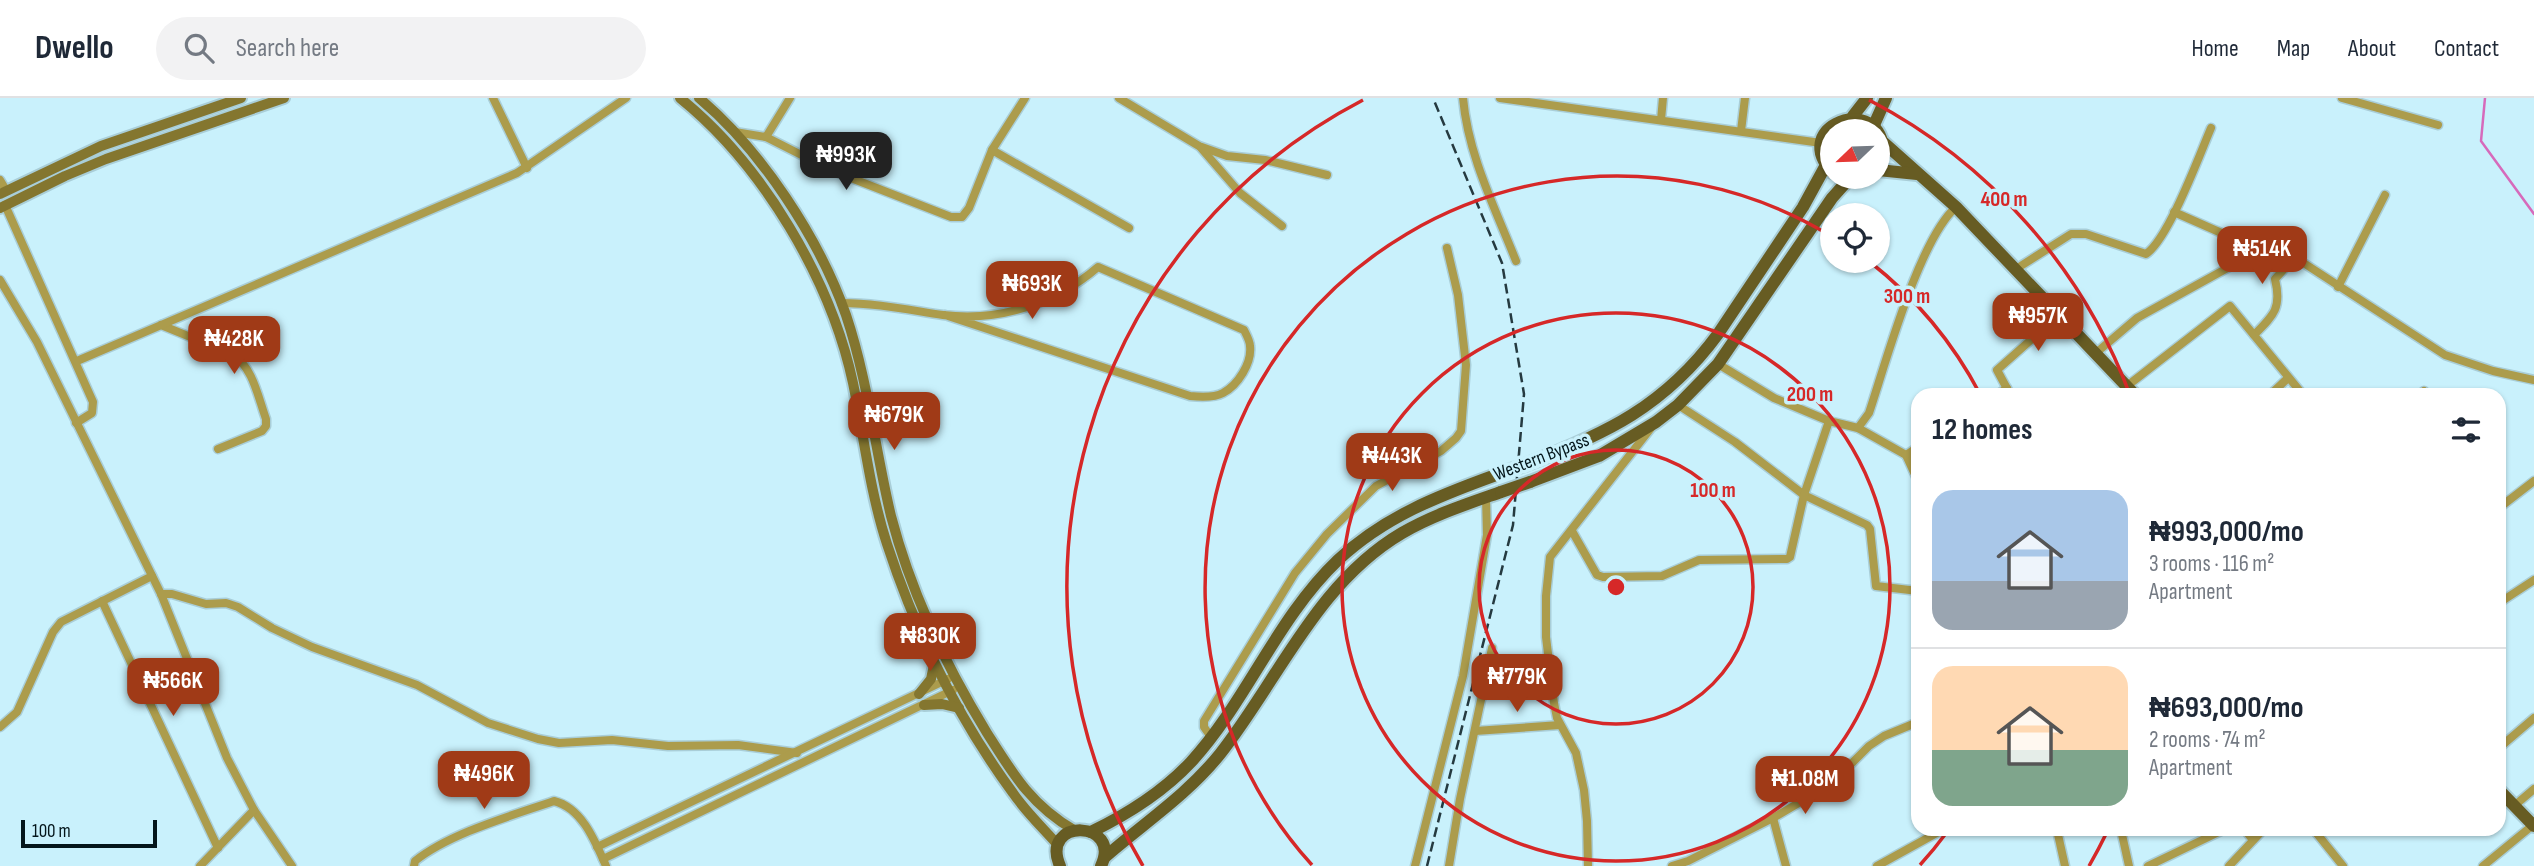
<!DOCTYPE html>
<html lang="en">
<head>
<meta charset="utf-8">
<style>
  :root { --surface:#fff; --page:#f2f2f3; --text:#1f2937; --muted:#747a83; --line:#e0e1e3; --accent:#a03a17 }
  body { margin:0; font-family:"Sofia Sans Condensed",sans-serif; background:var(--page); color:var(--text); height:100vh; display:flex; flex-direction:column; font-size:26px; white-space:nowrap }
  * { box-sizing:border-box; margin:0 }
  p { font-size:23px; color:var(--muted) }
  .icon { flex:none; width:38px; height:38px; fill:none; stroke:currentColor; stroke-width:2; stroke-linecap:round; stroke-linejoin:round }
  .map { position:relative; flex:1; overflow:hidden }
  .sheet { position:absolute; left:1911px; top:290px; width:595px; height:448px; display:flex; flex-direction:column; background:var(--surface); border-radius:21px; box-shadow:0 2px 5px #0004 }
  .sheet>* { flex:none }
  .needle { width:46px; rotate:247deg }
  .controls { position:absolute; left:1820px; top:21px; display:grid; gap:14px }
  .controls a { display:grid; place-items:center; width:70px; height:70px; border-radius:50%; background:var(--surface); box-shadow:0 2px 5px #0004; font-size:35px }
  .scale { position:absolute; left:21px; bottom:18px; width:136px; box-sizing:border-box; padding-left:7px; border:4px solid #04161b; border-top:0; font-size:19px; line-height:24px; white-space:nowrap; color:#04161b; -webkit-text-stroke:5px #c9f1fc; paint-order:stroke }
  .price { position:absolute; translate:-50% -60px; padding:0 16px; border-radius:14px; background:var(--accent); color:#fff; font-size:23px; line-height:46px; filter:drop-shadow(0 2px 4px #0008) }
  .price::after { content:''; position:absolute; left:50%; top:42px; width:21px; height:16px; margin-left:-10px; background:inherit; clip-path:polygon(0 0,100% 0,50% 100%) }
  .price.active { background:#222; color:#fff }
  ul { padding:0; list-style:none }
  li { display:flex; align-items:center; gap:21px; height:175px; padding:0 21px }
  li+li { border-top:2px solid var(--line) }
  li span { display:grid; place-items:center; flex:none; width:196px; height:140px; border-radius:21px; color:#555 }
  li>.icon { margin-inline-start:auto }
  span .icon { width:84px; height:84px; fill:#fffc; stroke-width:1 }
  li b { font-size:30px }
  h2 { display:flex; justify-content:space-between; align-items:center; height:84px; padding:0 21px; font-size:30px }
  header { display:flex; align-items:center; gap:42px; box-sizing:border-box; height:98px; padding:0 35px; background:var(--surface); border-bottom:2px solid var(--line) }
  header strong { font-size:33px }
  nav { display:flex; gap:38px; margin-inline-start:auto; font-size:24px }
  .search { width:490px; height:63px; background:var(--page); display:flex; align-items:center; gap:18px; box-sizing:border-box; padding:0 24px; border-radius:38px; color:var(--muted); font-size:26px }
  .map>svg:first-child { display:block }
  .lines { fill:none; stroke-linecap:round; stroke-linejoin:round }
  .stream { stroke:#d66abb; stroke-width:2.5 }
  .minor-casing { stroke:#a9ced8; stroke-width:11 }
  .secondary-casing { stroke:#a9ced8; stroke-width:14 }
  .primary-casing { stroke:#a9ced8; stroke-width:16 }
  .minor { stroke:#ac9c4c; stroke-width:8 }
  .secondary { stroke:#84762f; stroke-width:10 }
  .primary { stroke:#675c23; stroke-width:12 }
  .rail { stroke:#253a40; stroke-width:2.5; stroke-dasharray:10 5; stroke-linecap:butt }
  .primary-bridge-casing { stroke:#a9ced8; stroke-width:16; stroke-linecap:butt }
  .primary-bridge { stroke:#675c23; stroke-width:12 }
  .ring { fill:none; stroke:#d62828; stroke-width:3.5 }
  .labels { text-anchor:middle; stroke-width:7; stroke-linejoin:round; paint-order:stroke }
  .street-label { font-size:19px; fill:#04161b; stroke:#c9f1fc }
  .centre { fill:#d62828; stroke:#c9f1fc; stroke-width:3.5 }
  .ring-label { font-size:21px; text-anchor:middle; font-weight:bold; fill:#d62828; stroke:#c9f1fc; stroke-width:7; stroke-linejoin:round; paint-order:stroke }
</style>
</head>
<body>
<header>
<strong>Dwello</strong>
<div class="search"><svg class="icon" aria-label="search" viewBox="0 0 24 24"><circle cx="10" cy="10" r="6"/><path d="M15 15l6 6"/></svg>Search here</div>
<nav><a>Home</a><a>Map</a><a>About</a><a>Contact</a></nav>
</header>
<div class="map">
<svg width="2534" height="768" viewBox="0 0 2534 768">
  <rect width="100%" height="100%" fill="#c9f1fc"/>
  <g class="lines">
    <polyline class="stream" points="2485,0 2481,43 2534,116"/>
    <defs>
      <g id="minor">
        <polyline points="493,0 527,70"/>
        <polyline points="1119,0 1199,48 1227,58 1265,62 1327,77"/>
        <path d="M1463,0C1468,57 1495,110 1516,163"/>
        <polyline points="1500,0 1821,45"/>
        <polyline points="2342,0 2438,27"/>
        <polyline points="1661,22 1663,0"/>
        <polyline points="1741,33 1745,0"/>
        <polyline points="735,34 766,39 833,73 951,119 962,119 969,110 992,52 1025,0"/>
        <polyline points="766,39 790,0"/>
        <polyline points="1201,50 1240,95 1282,128"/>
        <polyline points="992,52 1129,130"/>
        <polyline points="0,82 6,92"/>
        <polyline points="5,107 93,304 92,315 76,325"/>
        <polyline points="2174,114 2260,152"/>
        <path d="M2016,171L2071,136H2086L2146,156C2169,140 2199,58 2211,30"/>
        <polyline points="0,182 37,244 161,496 227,660 254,712 292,768"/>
        <polyline points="2338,189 2385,97"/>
        <path d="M841,205C876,205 909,212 943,217C999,224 1055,206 1098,169L1244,232C1246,236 1250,243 1250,248C1252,265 1238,287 1223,295C1214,300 1200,299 1190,298L945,217"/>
        <path d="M161,227L232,256C253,269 258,299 266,321V328L262,333L218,351"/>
        <path d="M2254,237C2274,217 2282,210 2275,181L2295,159"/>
        <polyline points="2096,255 2137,220 2260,152 2282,151 2445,257 2493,273 2534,282"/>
        <polyline points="77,263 517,75 626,0"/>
        <polyline points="1718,266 1774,300 1829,323 1858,330 1906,357 1918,383"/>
        <polyline points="2127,288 2230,208 2304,298"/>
        <polyline points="1996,298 2007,290"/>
        <polyline points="2011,298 1997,272 2059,217"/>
        <polyline points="2269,298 2288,280"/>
        <polyline points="2419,298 2424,293"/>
        <polyline points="1678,307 1735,344 1804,397 1867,427 1870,431 1876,488 1918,493"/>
        <path d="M1858,330L1869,315C1886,264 1919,142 1956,109"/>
        <polyline points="1906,357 1918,349"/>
        <polyline points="2499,410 2534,383"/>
        <polyline points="1572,433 1597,477 1603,479 1662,478 1699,462 1787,461 1790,459 1804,397 1829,323"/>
        <polyline points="161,496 172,496 206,506 226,505 238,509 272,530 312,549 417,587 488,625 538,641 559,645 612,642 668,648 738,647 797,655"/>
        <polyline points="102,503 218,750"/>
        <polyline points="2499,505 2534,482"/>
        <polyline points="0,629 17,614 53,534 61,524 152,478"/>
        <polyline points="1475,633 1560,627"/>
        <polyline points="1211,639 1204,629 1204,623 1295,475 1327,436 1376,388 1441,353 1456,340 1461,333 1466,267 1458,197 1447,150"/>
        <polyline points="2499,650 2534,620"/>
        <polyline points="2514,708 2534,691"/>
        <polyline points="1773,720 1786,768"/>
        <polyline points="2057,732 2065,768"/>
        <polyline points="2121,732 2129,768"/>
        <polyline points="2245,732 2253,742"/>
        <polyline points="2314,732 2343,768"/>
        <polyline points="597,749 948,581"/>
        <polyline points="603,761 953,592"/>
        <polyline points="200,768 254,712"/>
        <path d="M414,768L415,763C450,735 511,718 554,703C582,710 595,743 606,768"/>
        <polyline points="1415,768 1463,578 1487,437 1486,399"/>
        <polyline points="1449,768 1460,701 1492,550"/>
        <polyline points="1588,768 1587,723 1584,692 1576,655 1557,620 1554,605 1546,539 1546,498 1550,459 1651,330"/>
        <polyline points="1672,768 1688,763 1773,720 1831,686 1869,648 1884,638 1918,624"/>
        <polyline points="1877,768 1942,732"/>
        <polyline points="2148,768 2223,732"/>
        <polyline points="2229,768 2263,732"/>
        <polyline points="2483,768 2533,727"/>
      </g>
      <g id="secondary">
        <path d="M680,0C763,67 831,182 853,285C864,339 870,394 887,446C916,535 958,620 1013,695C1026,714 1043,730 1058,747"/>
        <path d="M699,0C761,52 819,140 846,217C868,283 875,351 891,418C911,495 946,568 987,635C1013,676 1031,707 1074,732"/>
        <polyline points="0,96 101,48 241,0"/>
        <polyline points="0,110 65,78 106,61 284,0"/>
        <polyline points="919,596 931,581 934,567"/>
        <polyline points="924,607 942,606 959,610"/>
      </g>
      <g id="primary">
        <polyline points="1853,18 1867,0"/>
        <polyline points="1874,27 1886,0"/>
        <polyline points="1883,44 1956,109 2136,298"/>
        <polyline points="1878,72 1917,76"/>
        <path d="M1832,74C1792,31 1866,0 1881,40C1884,49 1882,58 1878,66"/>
        <polyline points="1841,79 1849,81 1862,79"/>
        <path d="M1525,367C1606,336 1665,308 1718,236L1803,109L1826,67"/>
        <polyline points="1530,384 1599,358 1656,324 1678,307 1718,266 1832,100 1849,81"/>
        <polyline points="2499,692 2534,728"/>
        <path d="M1091,734C1128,716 1163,694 1191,664C1247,603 1277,520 1338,462C1384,419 1438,398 1496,377"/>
        <path d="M1105,759C1144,725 1187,697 1220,656C1279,581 1317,485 1402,435C1433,417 1467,406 1501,394"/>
        <path d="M1060,768C1039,719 1123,722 1101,768"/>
      </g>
    </defs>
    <use href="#minor" class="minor-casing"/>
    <use href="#secondary" class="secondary-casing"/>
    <use href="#primary" class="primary-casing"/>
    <use href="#minor" class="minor"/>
    <use href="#secondary" class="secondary"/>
    <use href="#primary" class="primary"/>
    <polyline class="rail" points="1427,768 1513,427 1524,296 1502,165 1433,0"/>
    <defs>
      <g id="primary-bridge">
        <polyline points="1496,377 1525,367"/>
        <polyline points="1501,394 1530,384"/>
      </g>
    </defs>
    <use href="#primary-bridge" class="primary-bridge-casing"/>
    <use href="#primary-bridge" class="primary-bridge"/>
  </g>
  <g class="ring">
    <circle cx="1616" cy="489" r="137"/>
    <circle cx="1616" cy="489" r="274"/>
    <path d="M1947 734A412 412 0 0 1 1920 767M1312 767A412 412 0 0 1 1831 138M1870 164A412 412 0 0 1 1980 296"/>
    <path d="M2107 734A549 549 0 0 1 2089 768M1143 768A549 549 0 0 1 1363 2M1869 2A549 549 0 0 1 2130 297"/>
  </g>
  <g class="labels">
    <g class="street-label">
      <text transform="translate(1541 358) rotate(-21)" y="7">Western Bypass</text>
    </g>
  </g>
  <circle cx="1616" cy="489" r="10" class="centre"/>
  <g class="ring-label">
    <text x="2004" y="108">400 m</text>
    <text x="1907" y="205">300 m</text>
    <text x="1810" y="303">200 m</text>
    <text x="1713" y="399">100 m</text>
  </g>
</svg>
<div class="controls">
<a><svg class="needle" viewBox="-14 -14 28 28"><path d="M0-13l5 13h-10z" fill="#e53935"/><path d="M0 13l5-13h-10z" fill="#747a83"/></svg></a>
<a><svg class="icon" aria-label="locate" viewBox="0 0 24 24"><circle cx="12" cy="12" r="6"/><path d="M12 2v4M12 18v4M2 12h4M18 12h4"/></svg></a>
</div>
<div class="scale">100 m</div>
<b class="price active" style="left:846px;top:94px">₦993K</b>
<b class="price" style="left:2262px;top:188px">₦514K</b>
<b class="price" style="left:1032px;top:223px">₦693K</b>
<b class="price" style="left:2038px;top:255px">₦957K</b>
<b class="price" style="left:234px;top:278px">₦428K</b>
<b class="price" style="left:894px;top:354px">₦679K</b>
<b class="price" style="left:1392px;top:395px">₦443K</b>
<b class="price" style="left:930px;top:575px">₦830K</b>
<b class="price" style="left:1517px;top:616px">₦779K</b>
<b class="price" style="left:173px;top:620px">₦566K</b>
<b class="price" style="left:484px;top:713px">₦496K</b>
<b class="price" style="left:1805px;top:718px">₦1.08M</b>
<section class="sheet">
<h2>12 homes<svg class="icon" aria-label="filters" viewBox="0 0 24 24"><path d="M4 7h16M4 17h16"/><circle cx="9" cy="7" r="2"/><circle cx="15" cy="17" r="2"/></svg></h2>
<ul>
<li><span style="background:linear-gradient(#a9c7e8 65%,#9aa5b1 0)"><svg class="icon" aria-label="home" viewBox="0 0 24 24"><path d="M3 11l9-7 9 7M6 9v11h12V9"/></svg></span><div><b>₦993,000/mo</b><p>3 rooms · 116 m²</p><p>Apartment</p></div></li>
<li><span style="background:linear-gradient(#ffd9b3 60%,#7fa58c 0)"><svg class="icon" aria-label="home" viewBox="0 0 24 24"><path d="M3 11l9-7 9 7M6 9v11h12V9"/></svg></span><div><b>₦693,000/mo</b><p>2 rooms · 74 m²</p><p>Apartment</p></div></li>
</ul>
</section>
</div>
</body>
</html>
